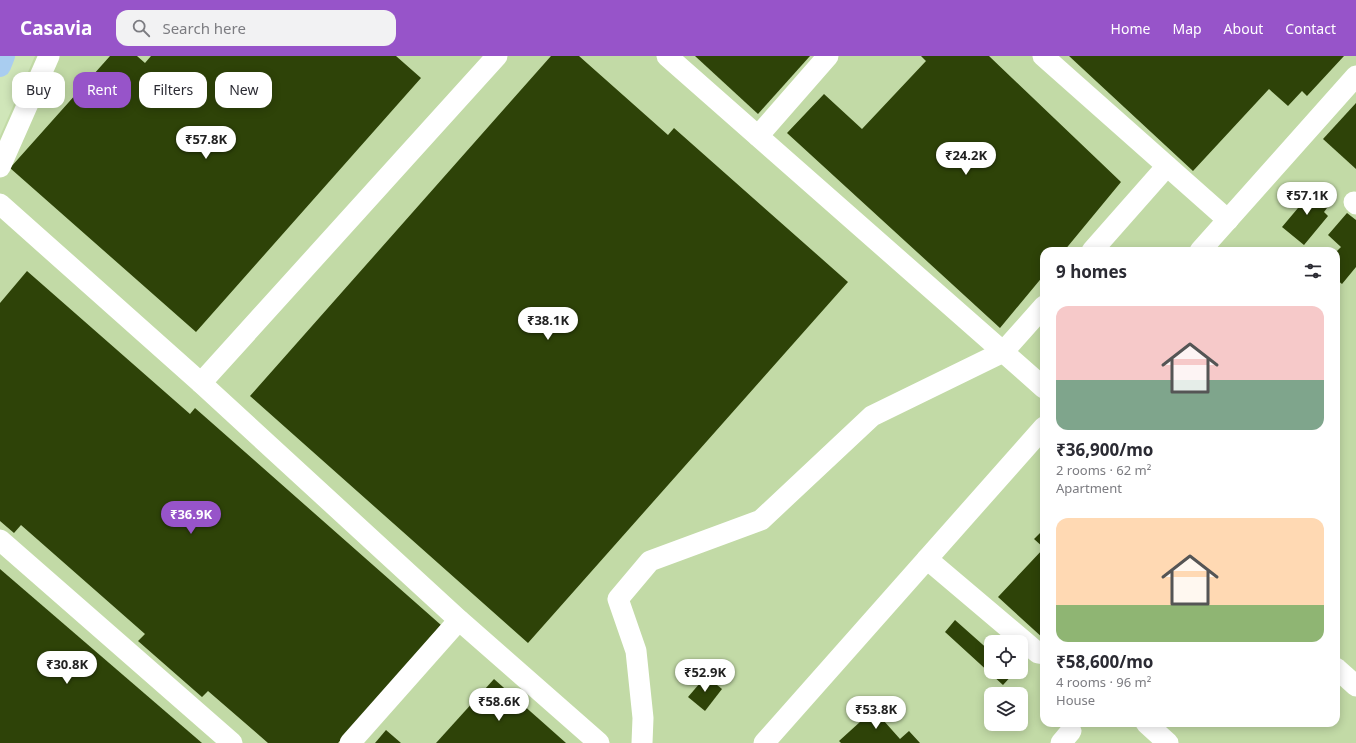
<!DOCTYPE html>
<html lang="en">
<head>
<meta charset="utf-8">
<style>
  :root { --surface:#fff; --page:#f2f2f3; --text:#2b2b33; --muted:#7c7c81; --accent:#9754c9 }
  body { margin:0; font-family:"Noto Sans",sans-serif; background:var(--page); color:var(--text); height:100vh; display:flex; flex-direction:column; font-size:15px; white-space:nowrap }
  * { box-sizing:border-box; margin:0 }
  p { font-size:13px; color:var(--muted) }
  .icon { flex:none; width:22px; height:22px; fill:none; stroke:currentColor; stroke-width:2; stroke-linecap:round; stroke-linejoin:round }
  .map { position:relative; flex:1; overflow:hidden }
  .drawer { position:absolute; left:1040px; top:191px; width:300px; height:480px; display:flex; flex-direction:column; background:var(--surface); border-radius:12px; box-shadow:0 2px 10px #0003 }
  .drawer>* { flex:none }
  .banner { position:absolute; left:12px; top:16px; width:380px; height:36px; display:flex; gap:8px }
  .tools { position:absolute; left:984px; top:579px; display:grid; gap:8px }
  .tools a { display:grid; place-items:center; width:44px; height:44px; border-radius:8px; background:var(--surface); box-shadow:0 2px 10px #0003; font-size:20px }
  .price { position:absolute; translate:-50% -34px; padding:0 9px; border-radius:14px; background:#fff; color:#222; font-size:13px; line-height:26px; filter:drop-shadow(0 1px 2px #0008) }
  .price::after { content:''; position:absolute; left:50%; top:24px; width:12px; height:9px; margin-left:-6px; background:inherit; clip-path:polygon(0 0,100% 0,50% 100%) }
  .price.active { background:var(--accent); color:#fff }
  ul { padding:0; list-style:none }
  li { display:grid; align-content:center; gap:8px; height:212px; padding:0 16px }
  li span { display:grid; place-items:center; height:124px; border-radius:12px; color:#555 }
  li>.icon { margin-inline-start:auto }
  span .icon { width:72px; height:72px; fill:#fffc; stroke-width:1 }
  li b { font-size:17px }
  h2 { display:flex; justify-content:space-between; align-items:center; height:48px; padding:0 16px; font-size:17px }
  .chip { padding:0 14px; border-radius:12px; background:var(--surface); box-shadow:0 2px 10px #0003; font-size:14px; line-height:36px }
  .chip.active { background:var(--accent); color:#fff }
  header { display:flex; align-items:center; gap:24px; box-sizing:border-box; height:56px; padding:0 20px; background:var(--accent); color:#fff }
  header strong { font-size:19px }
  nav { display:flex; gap:22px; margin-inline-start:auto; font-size:14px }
  .search { width:280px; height:36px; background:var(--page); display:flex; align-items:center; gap:10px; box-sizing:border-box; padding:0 14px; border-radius:12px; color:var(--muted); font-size:15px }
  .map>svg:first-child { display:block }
  .built { fill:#c2daa6; fill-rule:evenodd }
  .building { fill:#2e4308 }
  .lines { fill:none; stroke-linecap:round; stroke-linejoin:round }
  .minor { stroke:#fff; stroke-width:21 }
  .major { stroke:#a9cdf0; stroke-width:22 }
</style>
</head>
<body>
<header>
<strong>Casavia</strong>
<div class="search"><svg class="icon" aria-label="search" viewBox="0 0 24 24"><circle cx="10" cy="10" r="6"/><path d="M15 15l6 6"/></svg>Search here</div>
<nav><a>Home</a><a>Map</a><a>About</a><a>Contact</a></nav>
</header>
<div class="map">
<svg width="1356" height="687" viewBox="0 0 1356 687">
  <rect width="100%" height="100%" fill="#d0e6b9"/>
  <path class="built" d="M35,0H1356V687H0V80ZM1044,195H1336V667H1044ZM991,586H1021V616H991ZM991,638H1021V668H991Z"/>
  <g class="building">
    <polygon points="110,0 137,0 145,7 151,0 396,0 421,22 196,276 10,112"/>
    <polygon points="551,0 579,0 668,79 674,72 848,226 528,587 250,340"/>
    <polygon points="695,0 810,0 758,58"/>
    <polygon points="921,0 989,0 1121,126 1064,195 1044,195 1044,219 1000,272 787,77 824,38 862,73 926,5"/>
    <polygon points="1069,0 1344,0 1307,40 1302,35 1288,50 1269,33 1193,115"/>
    <polygon points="1356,47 1356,113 1323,83"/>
    <polygon points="1311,132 1330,148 1324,156 1328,160 1304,189 1282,171 1298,152 1293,148 1303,136 1305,139"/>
    <polygon points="1347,157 1356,164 1356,211 1342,228 1336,223 1338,219 1336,218 1336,195 1330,195 1332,192 1337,195 1341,191 1328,179"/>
    <polygon points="27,215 190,358 195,352 441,569 338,687 268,687 208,635 202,641 138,585 145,578 21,469 14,477 0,465 0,247"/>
    <polygon points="1044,473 1044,583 998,541 1044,492 1034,483"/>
    <polygon points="0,513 202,687 0,687"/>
    <polygon points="955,564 991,596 991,616 1014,617 1003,629 945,576"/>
    <polygon points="706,620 722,633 705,655 688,641"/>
    <polygon points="494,623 566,687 436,687"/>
    <polygon points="882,646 892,657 884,665 900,683 909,675 920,687 841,687 839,685"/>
    <polygon points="386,674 401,687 375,687"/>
  </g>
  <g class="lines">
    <g class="minor">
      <polyline points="667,0 1044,332"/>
      <polyline points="1043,0 1228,164"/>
      <polyline points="758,80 828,0"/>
      <polyline points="0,111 49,0"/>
      <polyline points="1354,146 1356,148"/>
      <polyline points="0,148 201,327 459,564 599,687"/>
      <polyline points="1092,195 1167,110"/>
      <polyline points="1200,195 1356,20"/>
      <polyline points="201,327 497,0"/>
      <polyline points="0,484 232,687"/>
      <polyline points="927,503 1038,597 1044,598"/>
      <polyline points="1336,612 1356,630"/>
      <polyline points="1146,667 1168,687"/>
      <polyline points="350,687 459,564"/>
      <polyline points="642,687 643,662 636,595 618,543 650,505 761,464 872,360 1003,296 1044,250"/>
      <polyline points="764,687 1044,371"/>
      <polyline points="1061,687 1071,675"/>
    </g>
    <polyline class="major" points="0,10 4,0"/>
  </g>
</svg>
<div class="tools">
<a><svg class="icon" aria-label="locate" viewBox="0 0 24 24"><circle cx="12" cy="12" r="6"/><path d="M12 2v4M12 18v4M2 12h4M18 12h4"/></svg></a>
<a><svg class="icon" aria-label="layers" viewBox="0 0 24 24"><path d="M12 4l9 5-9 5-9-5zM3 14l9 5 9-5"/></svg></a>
</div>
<b class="price" style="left:206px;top:104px">₹57.8K</b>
<b class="price" style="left:966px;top:120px">₹24.2K</b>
<b class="price" style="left:1307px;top:160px">₹57.1K</b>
<b class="price" style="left:548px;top:285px">₹38.1K</b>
<b class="price active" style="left:191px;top:479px">₹36.9K</b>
<b class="price" style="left:67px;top:629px">₹30.8K</b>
<b class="price" style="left:705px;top:637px">₹52.9K</b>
<b class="price" style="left:499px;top:666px">₹58.6K</b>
<b class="price" style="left:876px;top:674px">₹53.8K</b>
<div class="banner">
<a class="chip">Buy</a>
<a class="chip active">Rent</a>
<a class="chip">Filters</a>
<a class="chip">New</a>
</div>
<section class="drawer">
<h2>9 homes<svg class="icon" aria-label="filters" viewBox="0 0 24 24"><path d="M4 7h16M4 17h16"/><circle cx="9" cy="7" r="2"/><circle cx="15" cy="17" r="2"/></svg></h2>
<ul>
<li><span style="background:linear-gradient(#f6c9c9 60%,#7fa58c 0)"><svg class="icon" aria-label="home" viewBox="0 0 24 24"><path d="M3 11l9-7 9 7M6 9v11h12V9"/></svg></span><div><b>₹36,900/mo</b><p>2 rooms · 62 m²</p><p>Apartment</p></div></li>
<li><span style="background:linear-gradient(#ffd9b3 70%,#8fb573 0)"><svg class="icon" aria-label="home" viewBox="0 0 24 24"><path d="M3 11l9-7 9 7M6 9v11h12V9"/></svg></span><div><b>₹58,600/mo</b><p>4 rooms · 96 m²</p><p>House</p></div></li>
</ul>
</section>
</div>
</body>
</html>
